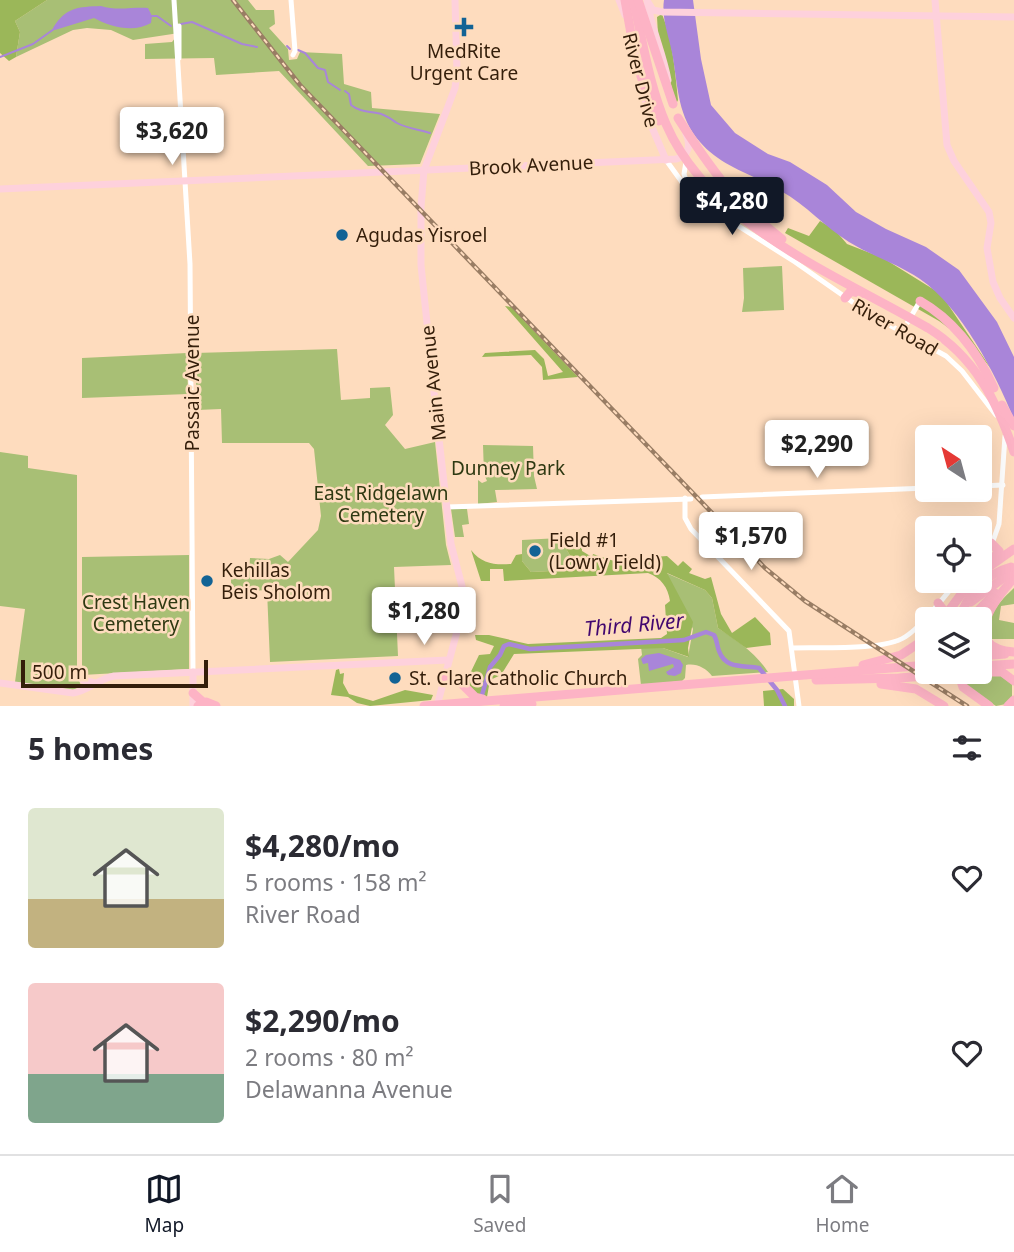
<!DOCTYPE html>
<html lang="en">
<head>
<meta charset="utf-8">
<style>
  :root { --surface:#fff; --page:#f7f7f7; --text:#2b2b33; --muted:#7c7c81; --line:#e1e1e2; --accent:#111827 }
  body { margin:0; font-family:"Noto Sans",sans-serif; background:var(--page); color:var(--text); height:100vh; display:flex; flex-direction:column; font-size:26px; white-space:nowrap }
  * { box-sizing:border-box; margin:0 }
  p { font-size:23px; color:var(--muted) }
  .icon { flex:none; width:38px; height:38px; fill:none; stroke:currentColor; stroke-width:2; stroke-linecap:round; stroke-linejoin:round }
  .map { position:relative; height:706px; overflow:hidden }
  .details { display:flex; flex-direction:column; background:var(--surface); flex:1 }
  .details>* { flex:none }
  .needle { width:46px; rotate:324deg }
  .fabs { position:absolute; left:915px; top:425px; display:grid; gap:14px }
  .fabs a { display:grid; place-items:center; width:77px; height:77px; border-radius:7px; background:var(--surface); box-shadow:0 7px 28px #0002; font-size:35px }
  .scale { position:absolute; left:21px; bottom:18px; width:187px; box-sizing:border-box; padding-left:7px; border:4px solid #341e0a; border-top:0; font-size:19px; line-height:24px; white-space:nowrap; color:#341e0a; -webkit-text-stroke:5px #fedcbe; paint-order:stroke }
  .price { position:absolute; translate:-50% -60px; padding:0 16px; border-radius:7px; background:#fff; color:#222; font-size:23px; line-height:46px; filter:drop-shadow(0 2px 4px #0008) }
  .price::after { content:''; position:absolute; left:50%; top:42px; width:21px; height:16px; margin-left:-10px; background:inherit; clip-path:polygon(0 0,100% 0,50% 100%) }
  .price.selected { background:var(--accent); color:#fff }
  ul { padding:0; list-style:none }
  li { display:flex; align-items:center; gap:21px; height:175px; padding:0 28px }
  li span { display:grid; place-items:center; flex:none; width:196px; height:140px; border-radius:7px; color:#555 }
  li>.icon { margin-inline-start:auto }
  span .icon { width:84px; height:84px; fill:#fffc; stroke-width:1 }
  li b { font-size:30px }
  h2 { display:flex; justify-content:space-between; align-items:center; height:84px; padding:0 28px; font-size:30px }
  .menu { display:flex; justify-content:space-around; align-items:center; height:98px; border-top:2px solid var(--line); background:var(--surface); font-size:19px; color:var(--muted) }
  .menu a { display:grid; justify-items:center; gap:4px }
  .menu .selected { color:var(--accent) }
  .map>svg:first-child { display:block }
  .green { fill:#a8bf75 }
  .forest { fill:#9bb759 }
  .water { fill:#a985d9 }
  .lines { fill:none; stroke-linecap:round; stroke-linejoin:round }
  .stream { stroke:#a985d9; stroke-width:2 }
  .river { stroke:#a985d9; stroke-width:4.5 }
  .minor { stroke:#fff; stroke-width:5 }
  .major { stroke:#fed1dc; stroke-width:7 }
  .highway { stroke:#fdb3c5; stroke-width:9 }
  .rail-casing { stroke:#997d64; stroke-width:4.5 }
  .rail { stroke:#fedcbe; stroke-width:2; stroke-dasharray:5; stroke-linecap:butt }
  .poi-dot { fill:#126395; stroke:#fedcbe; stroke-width:2.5 }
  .labels { text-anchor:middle; stroke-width:5; stroke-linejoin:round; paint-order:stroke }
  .poi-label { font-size:19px; fill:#341e0a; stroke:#fedcbe; text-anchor:start }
  .street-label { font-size:19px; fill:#341e0a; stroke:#fedcbe }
  .park-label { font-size:19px; fill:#2e3912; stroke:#fedcbe }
  .water-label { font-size:21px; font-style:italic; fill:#42076f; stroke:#fedcbe }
</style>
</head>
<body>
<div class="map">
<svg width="1014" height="706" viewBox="0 0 1014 706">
  <rect width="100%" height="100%" fill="#fedcbe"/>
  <g class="green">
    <polygon points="47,0 248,0 256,10 274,10 275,24 269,28 288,49 289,60 297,59 300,52 342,54 344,84 371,92 372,108 440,114 420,164 368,166 279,71 216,75 214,58 145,59 145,44 172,42 179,33 133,40 111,30 87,28 73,30 16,57 20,32 15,21"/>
    <polygon points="782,266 784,310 742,312 744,298 743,268"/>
    <polygon points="337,349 341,400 370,398 370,388 390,387 393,415 385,425 405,449 435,442 446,545 451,565 394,567 398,656 270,662 267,590 231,592 231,572 249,570 250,558 269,559 280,555 288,562 318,530 321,516 314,449 309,443 222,443 221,409 197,410 195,353"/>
    <polygon points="187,353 188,394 82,398 82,358"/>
    <polygon points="483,445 533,446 534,476 537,489 495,490 497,502 478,504 478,480 482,483 487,481 484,474"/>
    <polygon points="0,452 28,456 28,468 77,475 77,674 81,686 73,690 15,682 25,609 0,606"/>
    <polygon points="451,509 467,509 469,524 462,525 464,537 455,537"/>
    <polygon points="560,538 572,559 573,570 531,572 522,561 522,540"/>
    <polygon points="189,555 189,669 82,675 82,557"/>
    <path d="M666,573L705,590L712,598L718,628C737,641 755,652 768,672L712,676C706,668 696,663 686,665L685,678L682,681L641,685L638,659L642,655L641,647L663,648L688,657L693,629Z"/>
    <path d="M1014,588V604L1001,606L999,620L1014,623V639H992L988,634C988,614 1000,601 1014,588Z"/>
    <polygon points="997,674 1007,676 1012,684 1012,697 1006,704 996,706 963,685 961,677"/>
  </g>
  <g class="forest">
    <polygon points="0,0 47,0 15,21 20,32 16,57 9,61 0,53"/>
    <path d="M662,14C673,41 675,71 678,100L676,104L658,34L657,17Z"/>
    <polygon points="820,221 835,230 847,244 883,258 941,294 992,370 973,346 939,321 785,233 788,228 809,236"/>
    <polygon points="505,306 511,307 578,377 543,380 542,367 531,355 482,357 485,353 535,350 544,359 548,376 563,372"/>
    <path d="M560,538H581L582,551L592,557L593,554L614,561L633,556L643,565L654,557L667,556L678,566L683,561L692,569L689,573L705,579L711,577L721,614L732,633L755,617L770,633L771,645L746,648L718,628L712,598L705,590L667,573L693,622L688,648L689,657L663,648L514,654L501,675L490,680L487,697L477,696L465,684L479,655L490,654L494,646L476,640L475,635H489L528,644L661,638L667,634L665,605L670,601C668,587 661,578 648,573L504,581L503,569H490V581H481L471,550C482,564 494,565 511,564L516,555L522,554V561L531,572L572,570V559Z"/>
    <polygon points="339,669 340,674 344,673 343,683 349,694 373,701 405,690 433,695 431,700 370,706 357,703 348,697 331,695 336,670"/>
    <polygon points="783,689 794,699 794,706 764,706 763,691"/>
  </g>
  <g class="water">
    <path d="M664,0H693L701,59L711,105L735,133L768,154L790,162L827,185L856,212L886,229L926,247L959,270L997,322L1014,357V419C995,373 962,308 920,279C898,264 872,256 849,242C825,227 806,205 781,191C755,175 721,167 700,142C678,117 678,88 673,58C670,39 661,19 664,0Z"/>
    <path d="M101,6C116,11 132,7 148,8L152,16L151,23C134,33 110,27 94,18L55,30L53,28C66,7 78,7 101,6Z"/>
    <polygon points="659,653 680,660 683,665 681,673 675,676 668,675 666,672 674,667 673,664 649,671 648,663 643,664 641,659 646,655"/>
  </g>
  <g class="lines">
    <g class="stream">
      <polyline points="152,16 157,16 171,26"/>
      <polyline points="181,24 192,22 242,44 257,47"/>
      <polyline points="287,46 290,49"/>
      <polyline points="298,50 305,53 318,68 325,70 328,82 340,90"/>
      <polyline points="0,57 33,44 54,29"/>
      <path d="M345,91L349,94L351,105C360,112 367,111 377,113C385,114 391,119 397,123C406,128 420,130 430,133"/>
    </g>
    <path class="river" d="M482,695L490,667L500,655L504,646L509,644L530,649L684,640L706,632L714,635C717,640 717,646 719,651C726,670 744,665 759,668L777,690L785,706"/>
    <g class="minor">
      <polyline points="174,0 190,264 193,672"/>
      <polyline points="291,0 295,51 293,55"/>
      <polyline points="179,26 179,58"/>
      <polyline points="666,160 684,185 710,208 795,262 871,315 946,356 962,371 996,415"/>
      <polyline points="686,162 684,174 688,186"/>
      <polyline points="902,332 920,301"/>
      <polyline points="980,486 1003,485"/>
      <polyline points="702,497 928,488"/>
      <polyline points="685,498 685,518 691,529 789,631 799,706"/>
      <polyline points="447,507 691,499"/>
      <polyline points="980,556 993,541 999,524 1005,436"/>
      <path d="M792,648C820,647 883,651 905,637C926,623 941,599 958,581"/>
    </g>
    <g class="major">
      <polyline points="619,0 625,15"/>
      <path d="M647,0C651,28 663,52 668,80"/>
      <polyline points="935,0 947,145 954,161 989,212 991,223 987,248 993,282 1000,298 1014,318"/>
      <polyline points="648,2 653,10 663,12 1014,17"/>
      <polyline points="632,40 638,69"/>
      <polyline points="643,91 651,125 666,160"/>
      <path d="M0,189L676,159C689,156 691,145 686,134"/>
      <polyline points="193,672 193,706"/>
      <polyline points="83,680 95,683"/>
      <path d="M0,683L73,693C88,691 98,679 114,676L448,660"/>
      <polyline points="437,706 459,624 463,590 451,544 438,430 421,265 421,207 424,170 455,88 457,72 455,0"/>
    </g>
    <g class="highway">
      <polyline points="625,0 633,45"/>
      <path d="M633,0C643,41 649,85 666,124C710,226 837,275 928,328C975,357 997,401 1014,452"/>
      <polyline points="638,0 673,104"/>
      <polyline points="638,67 649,100 659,121"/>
      <path d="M678,118C710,168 735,203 782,239"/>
      <polyline points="845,298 851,291 861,294"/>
      <path d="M920,301C955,321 978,353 994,388"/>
      <polyline points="1002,405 1014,426"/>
      <polyline points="991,543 999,551 993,559"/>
      <polyline points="980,573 1014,549"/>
      <path d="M1014,578C994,600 958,647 1014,652"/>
      <polyline points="971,602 1014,570"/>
      <polyline points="938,603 951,620"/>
      <polyline points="942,620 971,581"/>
      <path d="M959,620C967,594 985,574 1011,567"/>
      <polyline points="969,620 995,593"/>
      <polyline points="980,656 1005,654"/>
      <polyline points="863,665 901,655 928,637"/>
      <polyline points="980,666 1014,664"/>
      <polyline points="958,672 963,687 989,706"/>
      <polyline points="980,672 1002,672 1014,681"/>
      <polyline points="443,678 461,683 475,697 483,699"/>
      <polyline points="816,680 899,678 978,672"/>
      <polyline points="881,684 916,689 944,706"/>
      <polyline points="193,693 203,702"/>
      <polyline points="198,706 206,702 216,706"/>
      <polyline points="424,706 928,665"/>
      <polyline points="504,706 532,704"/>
      <polyline points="1008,706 1014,700"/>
    </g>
    <defs>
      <polyline id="rail" points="233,0 300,85 765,568 805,601 967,706"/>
    </defs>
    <use href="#rail" class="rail-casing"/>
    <use href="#rail" class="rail"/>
  </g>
  <g class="poi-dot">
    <path d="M460.5 16.5h7v7h7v7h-7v7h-7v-7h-7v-7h7z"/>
    <circle cx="342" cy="235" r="7"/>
    <circle cx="535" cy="551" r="7"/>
    <circle cx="207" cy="581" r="7"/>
    <circle cx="395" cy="678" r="7"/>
  </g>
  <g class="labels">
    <g class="poi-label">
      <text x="464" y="58" text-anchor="middle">MedRite<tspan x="464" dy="22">Urgent Care</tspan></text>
      <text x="356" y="242">Agudas Yisroel</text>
      <text x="549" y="547">Field #1<tspan x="549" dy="22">(Lowry Field)</tspan></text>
      <text x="221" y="577">Kehillas<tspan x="221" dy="22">Beis Sholom</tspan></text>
      <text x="409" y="685">St. Clare Catholic Church</text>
    </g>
    <g class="street-label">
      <text transform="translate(641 80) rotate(76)" y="7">River Drive</text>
      <text transform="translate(531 165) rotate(-3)" y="7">Brook Avenue</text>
      <text transform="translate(895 327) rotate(30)" y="7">River Road</text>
      <text transform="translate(192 383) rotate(-90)" y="7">Passaic Avenue</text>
      <text transform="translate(433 383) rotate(-96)" y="7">Main Avenue</text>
    </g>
    <g class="park-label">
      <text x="508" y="475">Dunney Park</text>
      <text x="381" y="500">East Ridgelawn<tspan x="381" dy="22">Cemetery</tspan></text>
      <text x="136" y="609">Crest Haven<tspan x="136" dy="22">Cemetery</tspan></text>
    </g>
    <g class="water-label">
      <text transform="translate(634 625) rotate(-5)" y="7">Third River</text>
    </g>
  </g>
</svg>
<div class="fabs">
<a><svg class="needle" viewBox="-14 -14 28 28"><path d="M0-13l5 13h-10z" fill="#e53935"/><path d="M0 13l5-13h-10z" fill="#7c7c81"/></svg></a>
<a><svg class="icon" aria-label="locate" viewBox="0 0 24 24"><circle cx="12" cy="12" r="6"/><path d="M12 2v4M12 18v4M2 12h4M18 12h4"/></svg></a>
<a><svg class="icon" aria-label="layers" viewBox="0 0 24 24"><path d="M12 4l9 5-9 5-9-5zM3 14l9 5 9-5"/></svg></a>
</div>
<div class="scale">500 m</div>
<b class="price" style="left:172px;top:167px">$3,620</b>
<b class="price selected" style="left:732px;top:237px">$4,280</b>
<b class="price" style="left:817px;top:480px">$2,290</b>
<b class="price" style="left:751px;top:572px">$1,570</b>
<b class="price" style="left:424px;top:647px">$1,280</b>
</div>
<section class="details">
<h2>5 homes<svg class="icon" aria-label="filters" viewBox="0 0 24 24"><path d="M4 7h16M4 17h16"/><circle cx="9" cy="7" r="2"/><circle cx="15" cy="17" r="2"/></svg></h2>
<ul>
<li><span style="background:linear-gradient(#dfe7d0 65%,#c2b280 0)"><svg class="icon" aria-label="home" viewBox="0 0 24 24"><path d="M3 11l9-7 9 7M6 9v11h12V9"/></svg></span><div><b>$4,280/mo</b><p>5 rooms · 158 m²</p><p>River Road</p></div><svg class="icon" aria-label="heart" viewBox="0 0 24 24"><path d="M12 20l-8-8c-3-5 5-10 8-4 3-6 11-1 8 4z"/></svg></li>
<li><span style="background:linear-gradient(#f6c9c9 65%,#7fa58c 0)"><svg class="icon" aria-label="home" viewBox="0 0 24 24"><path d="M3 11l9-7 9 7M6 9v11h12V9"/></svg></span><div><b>$2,290/mo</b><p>2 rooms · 80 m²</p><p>Delawanna Avenue</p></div><svg class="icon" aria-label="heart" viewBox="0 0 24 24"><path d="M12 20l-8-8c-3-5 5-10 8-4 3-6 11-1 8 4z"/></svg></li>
</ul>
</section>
<nav class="menu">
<a class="selected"><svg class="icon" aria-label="map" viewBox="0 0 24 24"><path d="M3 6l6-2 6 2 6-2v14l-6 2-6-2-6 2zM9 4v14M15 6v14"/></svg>Map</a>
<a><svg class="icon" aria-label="saved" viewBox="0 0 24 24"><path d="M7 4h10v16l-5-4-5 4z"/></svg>Saved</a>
<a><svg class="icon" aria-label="home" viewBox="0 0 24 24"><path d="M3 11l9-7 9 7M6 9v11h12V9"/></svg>Home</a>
</nav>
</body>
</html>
